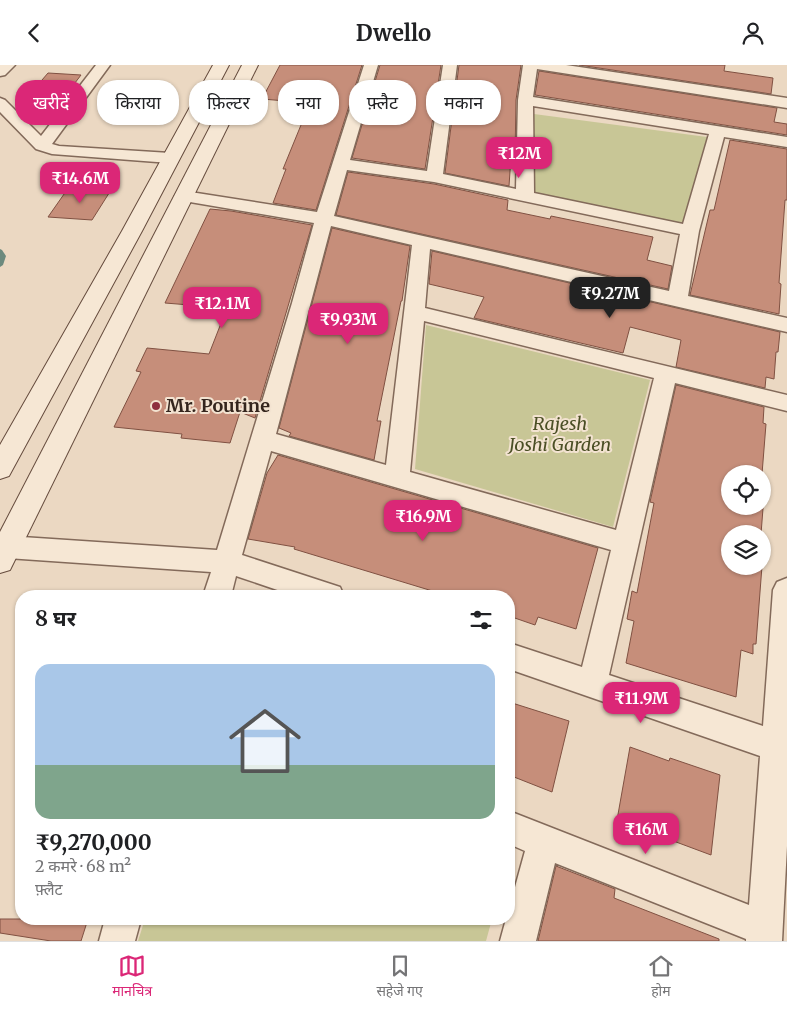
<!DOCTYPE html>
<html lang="hi">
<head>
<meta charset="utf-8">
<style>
  :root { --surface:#fff; --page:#f6f6f6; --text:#202124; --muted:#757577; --line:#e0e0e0; --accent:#db2777 }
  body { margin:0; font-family:Merriweather,"Noto Sans Devanagari",serif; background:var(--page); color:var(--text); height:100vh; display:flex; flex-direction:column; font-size:19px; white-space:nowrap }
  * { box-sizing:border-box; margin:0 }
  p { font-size:16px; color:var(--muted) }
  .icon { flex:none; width:28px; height:28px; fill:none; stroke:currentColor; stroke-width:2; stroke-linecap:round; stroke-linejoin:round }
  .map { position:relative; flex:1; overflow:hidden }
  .drawer { position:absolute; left:15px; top:525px; width:500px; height:335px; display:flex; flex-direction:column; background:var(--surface); border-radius:20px; box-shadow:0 1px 4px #0004 }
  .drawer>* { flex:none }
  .hud { position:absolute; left:15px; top:15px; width:500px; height:45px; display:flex; gap:10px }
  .buttons { position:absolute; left:721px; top:400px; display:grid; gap:10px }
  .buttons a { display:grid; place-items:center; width:50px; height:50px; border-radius:50%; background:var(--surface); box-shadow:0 1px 4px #0004; font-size:25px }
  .price { position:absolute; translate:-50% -42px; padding:0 11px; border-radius:10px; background:var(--accent); color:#fff; font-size:16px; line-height:32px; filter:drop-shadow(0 1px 2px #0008) }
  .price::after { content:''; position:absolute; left:50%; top:30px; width:15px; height:11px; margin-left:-8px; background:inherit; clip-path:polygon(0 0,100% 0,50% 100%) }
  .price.current { background:#222; color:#fff }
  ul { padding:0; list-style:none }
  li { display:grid; align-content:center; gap:10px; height:265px; padding:0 20px }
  li span { display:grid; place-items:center; height:155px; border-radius:15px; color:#555 }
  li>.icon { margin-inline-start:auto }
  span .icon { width:90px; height:90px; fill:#fffc; stroke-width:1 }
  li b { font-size:21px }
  h2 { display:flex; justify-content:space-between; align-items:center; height:60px; padding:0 20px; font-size:21px }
  .pill { padding:0 18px; border-radius:20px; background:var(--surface); box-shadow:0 1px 4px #0004; font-size:18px; line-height:45px }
  .pill.current { background:var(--accent); color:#fff }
  header { display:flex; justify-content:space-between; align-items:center; height:65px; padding:0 20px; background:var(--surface); font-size:22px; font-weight:700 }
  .menu { display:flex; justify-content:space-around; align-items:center; height:70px; border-top:1px solid var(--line); background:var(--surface); font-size:14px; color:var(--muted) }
  .menu a { display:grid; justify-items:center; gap:2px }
  .menu .current { color:var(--accent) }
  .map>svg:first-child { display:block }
  .green { fill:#c8c696 }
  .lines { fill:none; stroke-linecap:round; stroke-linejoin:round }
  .stream { fill:#6c8a7e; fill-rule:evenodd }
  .building { fill:#c68e7a; stroke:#805142 }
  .minor-casing { stroke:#836a5a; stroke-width:3 }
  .secondary-casing { stroke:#654b3d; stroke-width:2 }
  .minor { fill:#f6e7d4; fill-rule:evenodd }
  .secondary { fill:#f6e7d4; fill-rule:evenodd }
  .poi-dot { fill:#8e2e3e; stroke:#f3e3d1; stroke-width:2 }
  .labels { text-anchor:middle; stroke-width:4; stroke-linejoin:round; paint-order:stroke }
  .poi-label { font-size:18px; font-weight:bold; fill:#34251d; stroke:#f3e3d1; text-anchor:start }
  .park-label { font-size:18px; font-style:italic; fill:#4b4f25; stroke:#f3e3d1 }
</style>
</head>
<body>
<header><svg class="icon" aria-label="back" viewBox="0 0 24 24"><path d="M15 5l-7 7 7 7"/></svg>Dwello<svg class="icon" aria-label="person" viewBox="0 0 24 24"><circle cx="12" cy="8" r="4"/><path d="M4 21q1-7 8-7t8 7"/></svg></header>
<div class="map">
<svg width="787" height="876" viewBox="0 0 787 876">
  <rect width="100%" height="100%" fill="#ebd8c2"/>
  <g class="green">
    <polygon points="534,49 707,72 687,161 532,131"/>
    <polygon points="426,260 650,315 613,462 415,404"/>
    <polygon points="145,854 492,854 486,876 138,876"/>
  </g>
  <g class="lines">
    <polygon class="stream" points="0,184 2,185 6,191 3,200 0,202"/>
  </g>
  <g class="building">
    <polygon points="280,0 362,0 316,145 273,138 286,104 283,104 310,38 262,34"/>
    <polygon points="380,0 441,0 425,104 352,93"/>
    <polygon points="459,0 521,0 516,35 515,92 511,92 509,121 445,108"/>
    <polygon points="579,0 725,0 724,6 773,13 771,29"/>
    <polygon points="539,6 777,43 774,57 787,59 787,70 535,30"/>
    <polygon points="48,8 81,10 65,31 30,29"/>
    <polygon points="730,75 787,84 787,135 785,135 779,218 781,219 779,249 690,230 710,145 714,145"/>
    <polygon points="348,107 434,119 508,135 507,145 550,154 551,151 653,172 647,195 672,201 668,224 336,150"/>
    <polygon points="69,122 111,125 92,155 48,152"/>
    <polygon points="210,144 231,146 312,160 255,353 240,347 230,378 181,373 182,369 114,362 141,307 136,306 147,283 209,289 227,243 165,238"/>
    <polygon points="332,163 410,181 402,236 401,236 377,356 381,356 374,395 289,371 291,368 279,363"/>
    <polygon points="432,186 780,267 778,287 776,287 774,314 766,312 765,323 676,302 681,275 630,262 623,288 474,253 484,232 429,219"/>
    <polygon points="676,320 764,342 763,358 766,359 762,409 730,409 730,441 762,441 762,417 765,418 761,469 730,469 730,501 762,501 756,579 753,579 753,589 741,585 736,632 626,598 634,556 627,554 632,526 637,528 654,438 650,437"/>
    <polygon points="278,390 598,483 576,564 538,552 535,560 509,551 509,531 449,531 294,484 295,482 248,474 267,408"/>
    <polygon points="509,637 569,656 552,727 509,710"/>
    <polygon points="630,682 669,696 670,693 720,710 711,790 617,755"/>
    <polygon points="556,801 615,824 614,833 719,874 719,876 538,876"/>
    <polygon points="0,854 88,854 81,876 51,876 0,868"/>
  </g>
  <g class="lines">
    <defs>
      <g id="minor">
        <polygon points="0,0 15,0 5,10 0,11"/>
        <polygon points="96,0 110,0 52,79 59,81 170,88 176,90 178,93 176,96 170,98 52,89 36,84 0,47 0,33 5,35 41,71"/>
        <path d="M364,0H378L350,95L427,106L443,0H457L443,109L516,124L518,35L523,0H566L787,33V43L537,4L533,32L787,72V82L724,72L699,166L688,231L787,253V267L430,184L425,243L787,330V346L675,318L609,610L763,661L773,525L777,517L787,513V781L782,876H746V874L555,798L536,876H500L506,854H509V844L525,786L509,779V746L749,840L760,691L509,604V578L582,602L611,485L271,386L242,490L340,522L344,531H295L236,511L231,531H203L211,507L7,493L0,491V473L7,471L217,485L292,238L314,158L184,136L178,135L175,131L178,127L184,126L317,147ZM533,41L709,69L683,159L534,128ZM347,105L434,117L680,169L669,226L334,151ZM331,161L412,180L386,400L276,369ZM424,256L654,313L616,465L410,407Z"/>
        <polygon points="105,854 141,854 135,876 99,876"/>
      </g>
      <g id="secondary">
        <polygon points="213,0 229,0 142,166 9,411 0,414 0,380 122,166"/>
        <polygon points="242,0 258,0 10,505 0,508 0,467"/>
      </g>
    </defs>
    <use href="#minor" class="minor-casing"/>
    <use href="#secondary" class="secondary-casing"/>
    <use href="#minor" class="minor"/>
    <use href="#secondary" class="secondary"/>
  </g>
  <circle class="poi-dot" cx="156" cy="341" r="5"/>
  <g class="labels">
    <g class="poi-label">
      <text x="166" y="347">Mr. Poutine</text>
    </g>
    <g class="park-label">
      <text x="560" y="365">Rajesh<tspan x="560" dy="21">Joshi Garden</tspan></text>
    </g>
  </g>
</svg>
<div class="buttons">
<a><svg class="icon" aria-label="locate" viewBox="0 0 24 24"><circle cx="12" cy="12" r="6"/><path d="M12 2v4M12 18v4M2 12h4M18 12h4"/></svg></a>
<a><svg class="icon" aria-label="layers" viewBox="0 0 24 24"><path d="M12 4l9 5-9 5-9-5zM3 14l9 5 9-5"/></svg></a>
</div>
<b class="price" style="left:519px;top:114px">₹12M</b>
<b class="price" style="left:80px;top:139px">₹14.6M</b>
<b class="price current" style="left:610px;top:254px">₹9.27M</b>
<b class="price" style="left:222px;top:264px">₹12.1M</b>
<b class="price" style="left:348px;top:280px">₹9.93M</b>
<b class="price" style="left:423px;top:477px">₹16.9M</b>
<b class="price" style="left:641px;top:659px">₹11.9M</b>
<b class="price" style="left:646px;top:790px">₹16M</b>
<div class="hud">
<a class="pill current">खरीदें</a>
<a class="pill">किराया</a>
<a class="pill">फ़िल्टर</a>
<a class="pill">नया</a>
<a class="pill">फ़्लैट</a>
<a class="pill">मकान</a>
</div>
<section class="drawer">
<h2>8 घर<svg class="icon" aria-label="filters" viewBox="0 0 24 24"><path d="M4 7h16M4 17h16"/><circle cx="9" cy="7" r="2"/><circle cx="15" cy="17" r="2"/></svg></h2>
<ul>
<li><span style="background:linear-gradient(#a9c7e8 65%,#7fa58c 0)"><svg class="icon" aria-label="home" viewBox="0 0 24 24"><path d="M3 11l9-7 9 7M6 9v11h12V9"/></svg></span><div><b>₹9,270,000</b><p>2 कमरे · 68 m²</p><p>फ़्लैट</p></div></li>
</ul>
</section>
</div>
<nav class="menu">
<a class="current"><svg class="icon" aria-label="map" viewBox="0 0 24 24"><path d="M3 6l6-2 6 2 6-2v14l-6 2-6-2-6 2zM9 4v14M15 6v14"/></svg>मानचित्र</a>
<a><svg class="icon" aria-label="saved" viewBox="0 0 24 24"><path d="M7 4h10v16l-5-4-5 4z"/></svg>सहेजे गए</a>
<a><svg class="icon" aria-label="home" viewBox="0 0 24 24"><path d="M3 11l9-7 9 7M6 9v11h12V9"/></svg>होम</a>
</nav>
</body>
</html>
